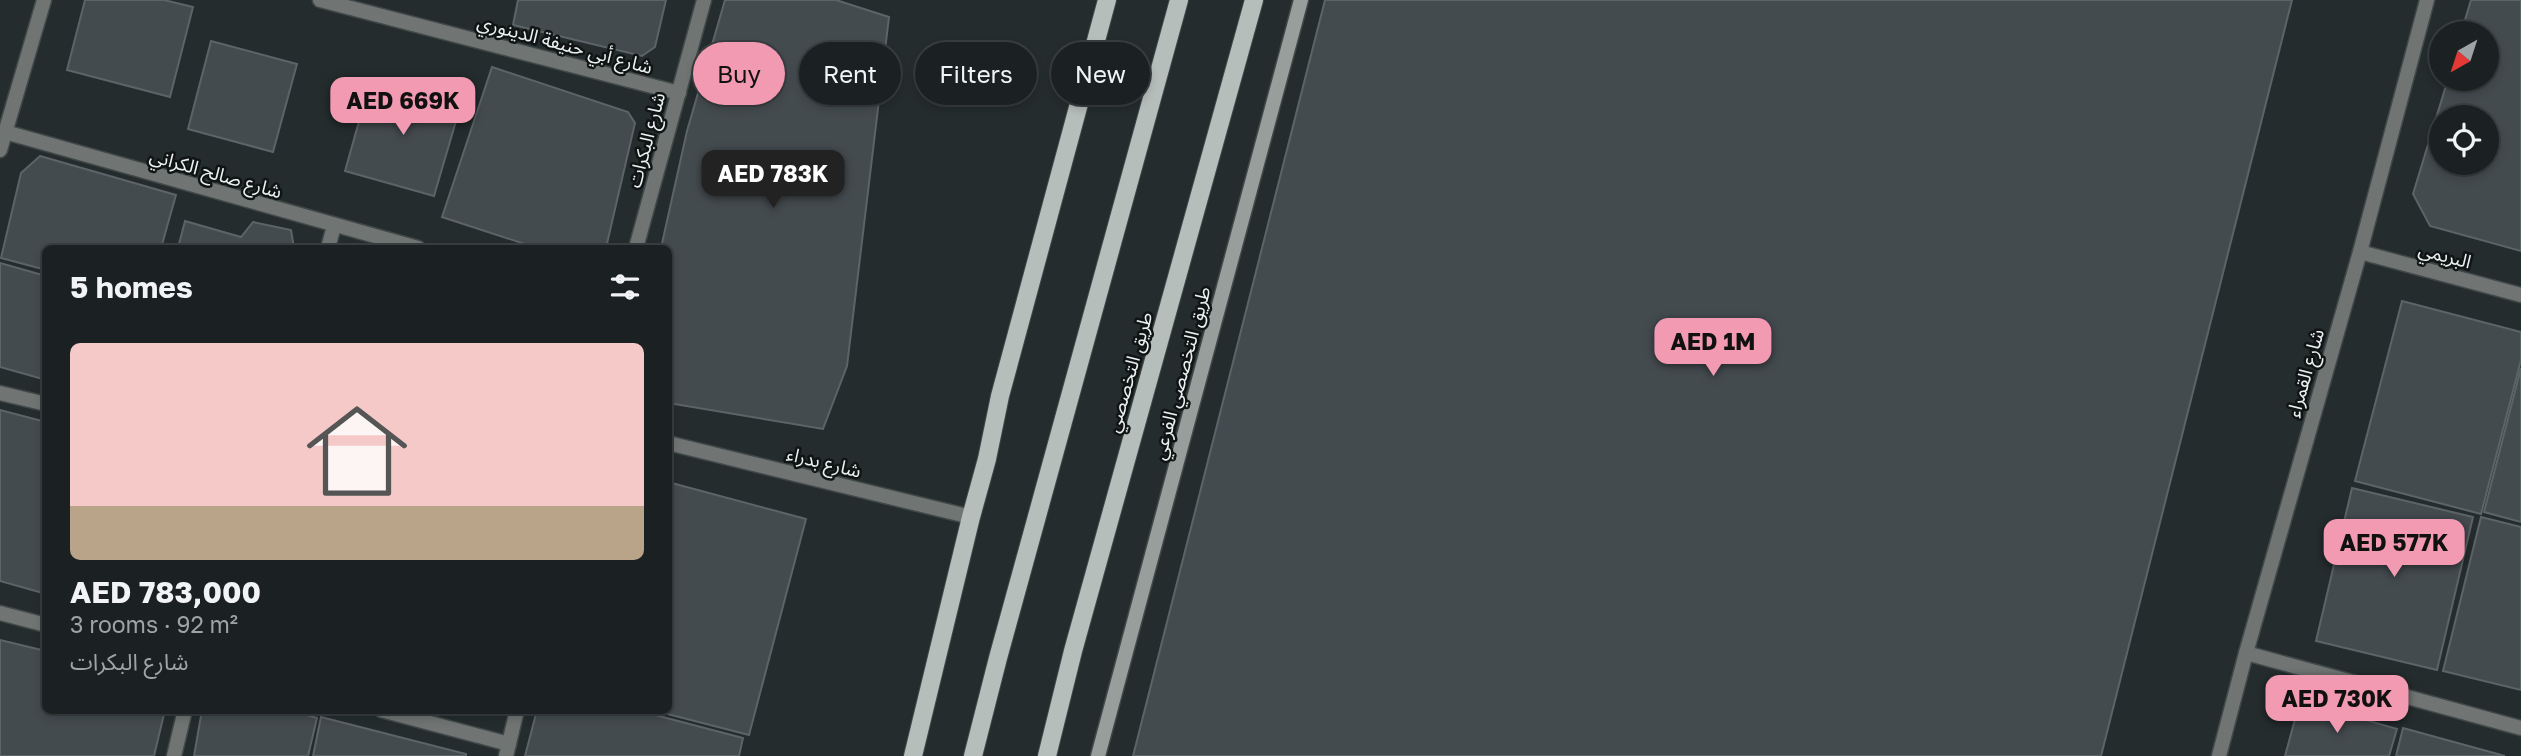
<!DOCTYPE html>
<html lang="en">
<head>
<meta charset="utf-8">
<style>
  :root { --surface:#1b2122; --page:#282e2f; --text:#f1f3f6; --muted:#a0a3a5; --line:#393e40; --accent:#f19ab2 }
  body { margin:0; font-family:"Golos Text","Noto Sans Arabic",sans-serif; background:var(--page); color:var(--text); height:100vh; display:flex; flex-direction:column; font-size:26px; white-space:nowrap }
  * { box-sizing:border-box; margin:0 }
  p { font-size:23px; color:var(--muted) }
  .icon { flex:none; width:38px; height:38px; fill:none; stroke:currentColor; stroke-width:2; stroke-linecap:round; stroke-linejoin:round }
  .map { position:relative; flex:1; overflow:hidden }
  .side { position:absolute; left:42px; top:245px; width:630px; height:469px; display:flex; flex-direction:column; background:var(--surface); border-radius:10px; box-shadow:0 4px 10px #0003,0 0 0 2px var(--line) }
  .side>* { flex:none }
  .top-card { position:absolute; left:693px; top:42px; width:665px; height:63px; display:flex; gap:14px }
  .needle { width:46px; rotate:219deg }
  .controls { position:absolute; left:2429px; top:21px; display:grid; gap:14px }
  .controls a { display:grid; place-items:center; width:70px; height:70px; border-radius:50%; background:var(--surface); box-shadow:0 4px 10px #0003,0 0 0 2px var(--line); font-size:35px }
  .price { position:absolute; translate:-50% -60px; padding:0 16px; border-radius:14px; background:var(--accent); color:#111; font-size:23px; line-height:46px; filter:drop-shadow(0 2px 4px #0008) }
  .price::after { content:''; position:absolute; left:50%; top:42px; width:21px; height:16px; margin-left:-10px; background:inherit; clip-path:polygon(0 0,100% 0,50% 100%) }
  .price.on { background:#222; color:#fff }
  ul { padding:0; list-style:none }
  li { display:grid; align-content:center; gap:14px; height:371px; padding:0 28px }
  li span { display:grid; place-items:center; height:217px; border-radius:10px; color:#555 }
  li>.icon { margin-inline-start:auto }
  span .icon { width:126px; height:126px; fill:#fffc; stroke-width:1 }
  li b { font-size:30px }
  h2 { display:flex; justify-content:space-between; align-items:center; height:84px; padding:0 28px; font-size:30px }
  .chip { padding:0 24px; border-radius:32px; background:var(--surface); box-shadow:0 4px 10px #0003,0 0 0 2px var(--line); font-size:24px; line-height:63px }
  .chip.on { background:var(--accent); color:#111 }
  .map>svg:first-child { display:block }
  .building { fill:#444b4f; stroke:#5d6468; stroke-width:2; fill-rule:evenodd }
  .lines { fill:none; stroke-linecap:round; stroke-linejoin:round }
  .street-casing { stroke:#404848; stroke-width:17 }
  .secondary-casing { stroke:#404848; stroke-width:17 }
  .primary-casing { stroke:#404848; stroke-width:20 }
  .street { stroke:#707473; stroke-width:14 }
  .secondary { stroke:#989e9c; stroke-width:14 }
  .primary { stroke:#b6bebb; stroke-width:18 }
  .labels { text-anchor:middle; stroke-width:5; stroke-linejoin:round; paint-order:stroke }
  .street-label { font-size:19px; fill:#ebf1f1; stroke:#101414 }
</style>
</head>
<body>
<div class="map">
<svg width="2521" height="756" viewBox="0 0 2521 756">
  <rect width="100%" height="100%" fill="#242c2d"/>
  <g class="building">
    <polygon points="85,0 164,0 193,7 170,97 67,70"/>
    <polygon points="518,0 666,0 655,47 642,56 513,25"/>
    <polygon points="725,0 836,0 889,17 847,366 823,429 668,403 668,248 661,248 687,131"/>
    <polygon points="1325,0 2292,0 2101,756 1133,756"/>
    <path d="M2471,0H2521V251L2430,226L2413,194L2448,79H2487V33H2461ZM2441,117H2487V163H2441Z"/>
    <polygon points="211,41 297,64 273,152 188,129"/>
    <polygon points="492,67 628,112 635,123 606,248 537,248 442,217"/>
    <polygon points="371,79 461,104 434,196 345,171"/>
    <polygon points="40,156 176,195 161,248 46,248 46,270 1,258 21,173"/>
    <polygon points="185,221 241,237 253,222 291,230 294,248 178,248"/>
    <polygon points="0,263 46,276 46,380 0,367"/>
    <polygon points="2402,301 2521,332 2521,360 2481,514 2355,481"/>
    <polygon points="2521,368 2521,522 2484,512"/>
    <polygon points="0,410 46,422 46,594 0,581"/>
    <polygon points="668,482 806,519 749,735 652,710 668,710"/>
    <polygon points="2352,488 2473,517 2437,670 2316,641"/>
    <polygon points="2481,517 2521,527 2521,690 2443,671"/>
    <polygon points="0,640 46,651 46,710 165,710 154,756 0,756"/>
    <polygon points="2300,701 2397,729 2389,756 2285,756"/>
    <polygon points="202,710 289,710 317,718 308,756 194,756"/>
    <polygon points="537,710 636,710 743,738 739,756 525,756"/>
    <polygon points="321,717 466,754 466,756 313,756"/>
    <polygon points="2403,728 2505,756 2396,756"/>
  </g>
  <g class="lines">
    <defs>
      <g id="street">
        <polyline points="320,0 679,93"/>
        <polyline points="5,132 418,248"/>
        <polyline points="0,150 44,0"/>
        <polyline points="328,248 334,226"/>
        <polyline points="636,248 704,0"/>
        <polyline points="2360,252 2521,295"/>
        <polyline points="0,393 46,404"/>
        <polyline points="668,443 971,517"/>
        <polyline points="0,613 46,625"/>
        <polyline points="2246,653 2521,728"/>
        <polyline points="381,710 509,744"/>
        <polyline points="174,756 185,710"/>
        <polyline points="506,756 517,710"/>
        <polyline points="2219,756 2246,653 2360,252 2427,0"/>
      </g>
      <polyline id="secondary" points="1098,756 1301,0"/>
      <g id="primary">
        <polyline points="913,756 971,517 987,459 1000,396 1107,0"/>
        <polyline points="973,756 998,658 1179,0"/>
        <polyline points="1047,756 1073,651 1254,0"/>
      </g>
    </defs>
    <use href="#street" class="street-casing"/>
    <use href="#secondary" class="secondary-casing"/>
    <use href="#primary" class="primary-casing"/>
    <use href="#street" class="street"/>
    <use href="#secondary" class="secondary"/>
    <use href="#primary" class="primary"/>
  </g>
  <g class="labels">
    <g class="street-label">
      <text transform="translate(565 44) rotate(15)" y="7">شارع أبي حنيفة الدينوري</text>
      <text transform="translate(646 140) rotate(-75)" y="7">شارع البكرات</text>
      <text transform="translate(216 173) rotate(16)" y="7">شارع صالح الكراني</text>
      <text transform="translate(2445 255) rotate(15)" y="7">البريمي</text>
      <text transform="translate(1129 372) rotate(-74)" y="7">طريق التخصصي</text>
      <text transform="translate(1181 373) rotate(-75)" y="7">طريق التخصصي الفرعي</text>
      <text transform="translate(2305 373) rotate(-74)" y="7">شارع القمراء</text>
      <text transform="translate(824 462) rotate(14)" y="7">شارع بدراء</text>
    </g>
  </g>
</svg>
<div class="controls">
<a><svg class="needle" viewBox="-14 -14 28 28"><path d="M0-13l5 13h-10z" fill="#e53935"/><path d="M0 13l5-13h-10z" fill="#a0a3a5"/></svg></a>
<a><svg class="icon" aria-label="locate" viewBox="0 0 24 24"><circle cx="12" cy="12" r="6"/><path d="M12 2v4M12 18v4M2 12h4M18 12h4"/></svg></a>
</div>
<b class="price" style="left:403px;top:137px">AED 669K</b>
<b class="price on" style="left:773px;top:210px">AED 783K</b>
<b class="price" style="left:1713px;top:378px">AED 1M</b>
<b class="price" style="left:2394px;top:579px">AED 577K</b>
<b class="price" style="left:2337px;top:735px">AED 730K</b>
<div class="top-card">
<a class="chip on">Buy</a>
<a class="chip">Rent</a>
<a class="chip">Filters</a>
<a class="chip">New</a>
</div>
<section class="side">
<h2>5 homes<svg class="icon" aria-label="filters" viewBox="0 0 24 24"><path d="M4 7h16M4 17h16"/><circle cx="9" cy="7" r="2"/><circle cx="15" cy="17" r="2"/></svg></h2>
<ul>
<li><span style="background:linear-gradient(#f6c9c9 75%,#b9a48a 0)"><svg class="icon" aria-label="home" viewBox="0 0 24 24"><path d="M3 11l9-7 9 7M6 9v11h12V9"/></svg></span><div><b>AED 783,000</b><p>3 rooms · 92 m²</p><p>شارع البكرات</p></div></li>
</ul>
</section>
</div>
</body>
</html>
